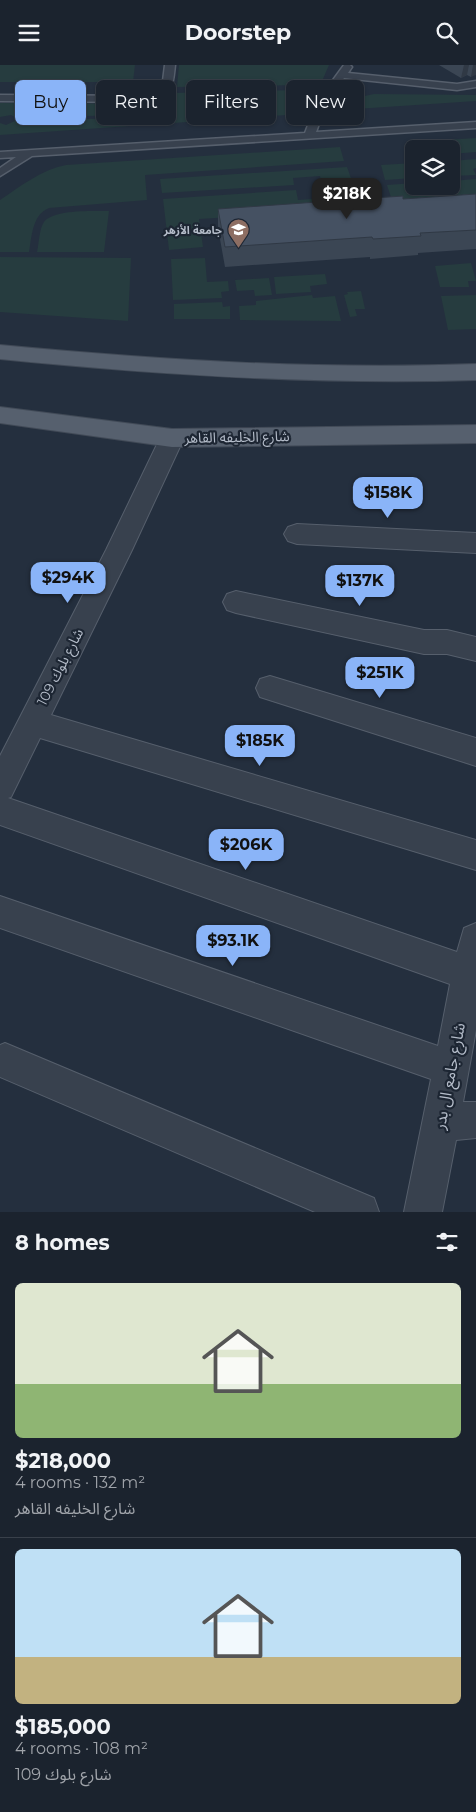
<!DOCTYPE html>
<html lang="en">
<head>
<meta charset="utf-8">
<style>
  :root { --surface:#1b232e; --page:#282f3a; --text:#f1f3f6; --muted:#a0a4aa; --line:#39404a; --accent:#8ab4f8 }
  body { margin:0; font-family:Montserrat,"Noto Sans Arabic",sans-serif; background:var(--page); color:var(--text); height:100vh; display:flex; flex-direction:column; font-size:19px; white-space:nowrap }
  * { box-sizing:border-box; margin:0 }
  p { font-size:16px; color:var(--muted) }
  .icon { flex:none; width:28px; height:28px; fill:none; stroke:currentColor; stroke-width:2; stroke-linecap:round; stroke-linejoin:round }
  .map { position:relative; height:1147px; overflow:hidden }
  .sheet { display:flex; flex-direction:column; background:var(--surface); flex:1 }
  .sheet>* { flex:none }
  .guide { position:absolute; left:15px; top:15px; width:446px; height:45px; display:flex; gap:10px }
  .controls { position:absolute; left:405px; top:75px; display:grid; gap:10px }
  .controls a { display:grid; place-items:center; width:55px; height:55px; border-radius:8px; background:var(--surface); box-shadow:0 1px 4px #0004,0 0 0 1px var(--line); font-size:25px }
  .price { position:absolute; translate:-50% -42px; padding:0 11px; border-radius:10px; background:var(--accent); color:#111; font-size:16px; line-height:32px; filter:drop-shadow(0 1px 2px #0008) }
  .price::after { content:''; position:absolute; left:50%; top:30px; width:15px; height:11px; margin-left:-8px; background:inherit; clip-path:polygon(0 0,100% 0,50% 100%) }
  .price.selected { background:#222; color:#fff }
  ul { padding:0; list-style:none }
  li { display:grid; align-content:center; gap:10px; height:265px; padding:0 15px }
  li+li { border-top:1px solid var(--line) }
  li span { display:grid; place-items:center; height:155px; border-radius:8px; color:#555 }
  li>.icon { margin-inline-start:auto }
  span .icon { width:90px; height:90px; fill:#fffc; stroke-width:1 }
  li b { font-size:21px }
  h2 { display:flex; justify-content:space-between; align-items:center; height:60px; padding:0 15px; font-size:21px }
  .chip { padding:0 18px; border-radius:8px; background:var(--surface); box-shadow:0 1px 4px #0004,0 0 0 1px var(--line); font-size:18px; line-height:45px }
  .chip.selected { background:var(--accent); color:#111 }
  header { display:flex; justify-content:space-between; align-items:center; height:65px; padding:0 15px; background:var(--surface); font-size:22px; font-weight:700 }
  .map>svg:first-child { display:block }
  .green { fill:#263c3f }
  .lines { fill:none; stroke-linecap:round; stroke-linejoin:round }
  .service-casing { stroke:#565f6c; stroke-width:3 }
  .minor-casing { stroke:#565f6c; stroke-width:2 }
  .primary-casing { stroke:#414a57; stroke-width:2 }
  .service { fill:#38414e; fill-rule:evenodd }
  .minor { fill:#38414e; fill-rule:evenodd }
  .primary { fill:#56606e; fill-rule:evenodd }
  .wall { fill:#3b4654 }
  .shaded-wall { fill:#303945 }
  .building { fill:#455162; stroke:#303945 }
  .labels { text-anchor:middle; stroke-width:4.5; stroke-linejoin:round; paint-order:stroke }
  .far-poi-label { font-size:11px; font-weight:bold; fill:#b4bcc9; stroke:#1d2633; text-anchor:end }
  .street-label { font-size:14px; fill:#b4bcc9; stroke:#1d2633 }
  .near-street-label { font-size:16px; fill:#b4bcc9; stroke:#1d2633 }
</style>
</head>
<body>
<header><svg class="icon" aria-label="menu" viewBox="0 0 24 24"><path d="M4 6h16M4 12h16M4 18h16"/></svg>Doorstep<svg class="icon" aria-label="search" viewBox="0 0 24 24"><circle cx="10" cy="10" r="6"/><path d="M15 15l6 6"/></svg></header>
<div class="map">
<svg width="476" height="1147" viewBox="0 0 476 1147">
  <rect width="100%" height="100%" fill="#242f3e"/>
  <g class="green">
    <polygon points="0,0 135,0 133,17 0,17"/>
    <polygon points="179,0 329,0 313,37 306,39 301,49 0,70 0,58 6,60 17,55 33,55 33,60 53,59 54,55 65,55 75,58 85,54 138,53 144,50 146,39 161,37 173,28 298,25 299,36 306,36 304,20 177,22"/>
    <polygon points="374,29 476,30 476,36 340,45 339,43 360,32"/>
    <polygon points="0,38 2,38 138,39 137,46 128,50 86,51 76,47 65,52 17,53 11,50 0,52"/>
    <polygon points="476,73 476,87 451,89 451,84 418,84 415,77"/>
    <path d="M340,82L344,96L145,110L147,135L49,143C32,150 32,171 29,187H0V135C21,121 41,105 66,100Z"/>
    <polygon points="476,94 476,103 473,104 476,110 451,111 451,96"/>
    <polygon points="414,98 414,113 385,115 381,100"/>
    <polygon points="347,102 352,116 322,118 320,111 293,113 294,120 162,128 160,114"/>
    <polygon points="476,114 476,136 394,141 387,120 414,118 414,121 451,121 451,116"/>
    <polygon points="354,122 361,144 199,154 203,182 169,185 163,134 296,125 298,135 326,133 324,124"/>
    <path d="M109,146L104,187H37C39,179 39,164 44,157C53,144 94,146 109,146Z"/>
    <polygon points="0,192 131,193 128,256 0,247"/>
    <polygon points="205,193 207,217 228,216 229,226 221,227 222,233 173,235 171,194"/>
    <polygon points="471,198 476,216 468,216 469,222 440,222 435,201"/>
    <polygon points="325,209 327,219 310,221 311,227 276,229 274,212"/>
    <polygon points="269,213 272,230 255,231 254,225 237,226 235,215"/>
    <polygon points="361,226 365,244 355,244 357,251 350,252 344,230 348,229 347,227"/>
    <polygon points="312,230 313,233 335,231 341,256 240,255 239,241 256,240 256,236"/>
    <polygon points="476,230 476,264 448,265 441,231"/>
    <polygon points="222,237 223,242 230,241 230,254 174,254 174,239"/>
  </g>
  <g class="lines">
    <defs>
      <g id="service">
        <path d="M165,0H175C173,18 173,32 153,37L0,36V30L152,31L162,24Z"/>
        <polygon points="344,0 350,0 352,2 348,8 457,19 476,16 476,22 457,25 344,13 327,37 316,67 476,57 476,63 32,91 0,111 0,103 16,92 0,93 0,87 305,68 317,37"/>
      </g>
      <g id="minor">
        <polygon points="172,364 180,367 184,373 132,485 51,650 476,775 476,805 40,673 11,732 8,733 457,887 464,863 476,858 476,965 463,1037 476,1037 476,1073 456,1075 442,1147 404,1147 431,1014 0,863 0,831 438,981 450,919 0,760 0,691 106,485 160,373 164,367"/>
        <polygon points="297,459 476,468 476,488 297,479 288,476 284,469 288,462"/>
        <polygon points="236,526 424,565 447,565 476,572 476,596 447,589 424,589 236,548 227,545 223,537 227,529"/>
        <polygon points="270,611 476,673 476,701 260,632 256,623 260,614"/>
        <polygon points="5,978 374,1133 379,1147 315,1147 0,1012 0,980"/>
      </g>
      <g id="primary">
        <path d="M0,280C159,295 317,305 476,299V315C317,320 159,310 0,294Z"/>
        <polygon points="0,342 172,364 476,360 476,378 172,382 0,358"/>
      </g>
    </defs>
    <use href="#service" class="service-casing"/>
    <use href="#minor" class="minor-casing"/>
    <use href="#primary" class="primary-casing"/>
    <use href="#service" class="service"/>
    <use href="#minor" class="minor"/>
    <use href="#primary" class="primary"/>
  </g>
  <g class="wall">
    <polygon points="439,0 476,0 471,12 467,10 461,13"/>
    <polygon points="476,129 476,184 418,188 418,190 370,194 370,192 225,202 218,163 218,144 403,134"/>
  </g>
  <g class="shaded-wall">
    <polygon points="464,0 469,0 467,10 461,13"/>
    <polygon points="473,0 476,0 476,10 471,12"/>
  </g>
  <polygon class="building" points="476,129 476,165 420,168 421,171 373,174 372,172 225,182 218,144 403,131 403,134"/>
  <defs>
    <symbol id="university-pin" viewBox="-11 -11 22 30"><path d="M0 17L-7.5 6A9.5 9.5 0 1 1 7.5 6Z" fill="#8d6e63" stroke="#1d2633"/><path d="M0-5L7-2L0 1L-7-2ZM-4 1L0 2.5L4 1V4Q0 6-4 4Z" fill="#fff"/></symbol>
  </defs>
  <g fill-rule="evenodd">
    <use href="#university-pin" x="226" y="152" width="25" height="34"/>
  </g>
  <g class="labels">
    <g class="far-poi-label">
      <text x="222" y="169">جامعة الأزهر</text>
    </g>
    <g class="street-label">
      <text transform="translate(237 372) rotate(-1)" y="5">شارع الخليفه القاهر</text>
      <text transform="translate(60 602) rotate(-63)" y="5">شارع بلوك 109</text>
    </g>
    <g class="near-street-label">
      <text transform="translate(449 1011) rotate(-79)" y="6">شارع جامع ال بدر</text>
    </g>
  </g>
</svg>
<div class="controls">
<a><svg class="icon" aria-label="layers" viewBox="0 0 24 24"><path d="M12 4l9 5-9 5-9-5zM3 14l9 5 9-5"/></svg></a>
</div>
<b class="price selected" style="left:347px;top:155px">$218K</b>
<b class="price" style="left:388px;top:454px">$158K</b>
<b class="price" style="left:68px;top:539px">$294K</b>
<b class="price" style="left:360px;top:542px">$137K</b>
<b class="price" style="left:380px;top:634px">$251K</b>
<b class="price" style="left:260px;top:702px">$185K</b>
<b class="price" style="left:246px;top:806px">$206K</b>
<b class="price" style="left:233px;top:902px">$93.1K</b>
<div class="guide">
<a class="chip selected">Buy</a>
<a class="chip">Rent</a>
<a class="chip">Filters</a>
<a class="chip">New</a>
</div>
</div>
<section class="sheet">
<h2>8 homes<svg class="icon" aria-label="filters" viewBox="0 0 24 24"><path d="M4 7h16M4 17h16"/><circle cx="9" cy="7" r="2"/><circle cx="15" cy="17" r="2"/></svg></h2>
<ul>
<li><span style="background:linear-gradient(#dfe7d0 65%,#8fb573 0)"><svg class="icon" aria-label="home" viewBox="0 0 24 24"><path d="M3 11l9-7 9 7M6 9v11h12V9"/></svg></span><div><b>$218,000</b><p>4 rooms · 132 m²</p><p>شارع الخليفه القاهر</p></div></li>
<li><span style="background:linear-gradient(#bfe0f5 70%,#c2b280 0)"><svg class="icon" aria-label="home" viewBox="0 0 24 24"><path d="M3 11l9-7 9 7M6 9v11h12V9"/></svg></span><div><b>$185,000</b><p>4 rooms · 108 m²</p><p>شارع بلوك 109</p></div></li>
</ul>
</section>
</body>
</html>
